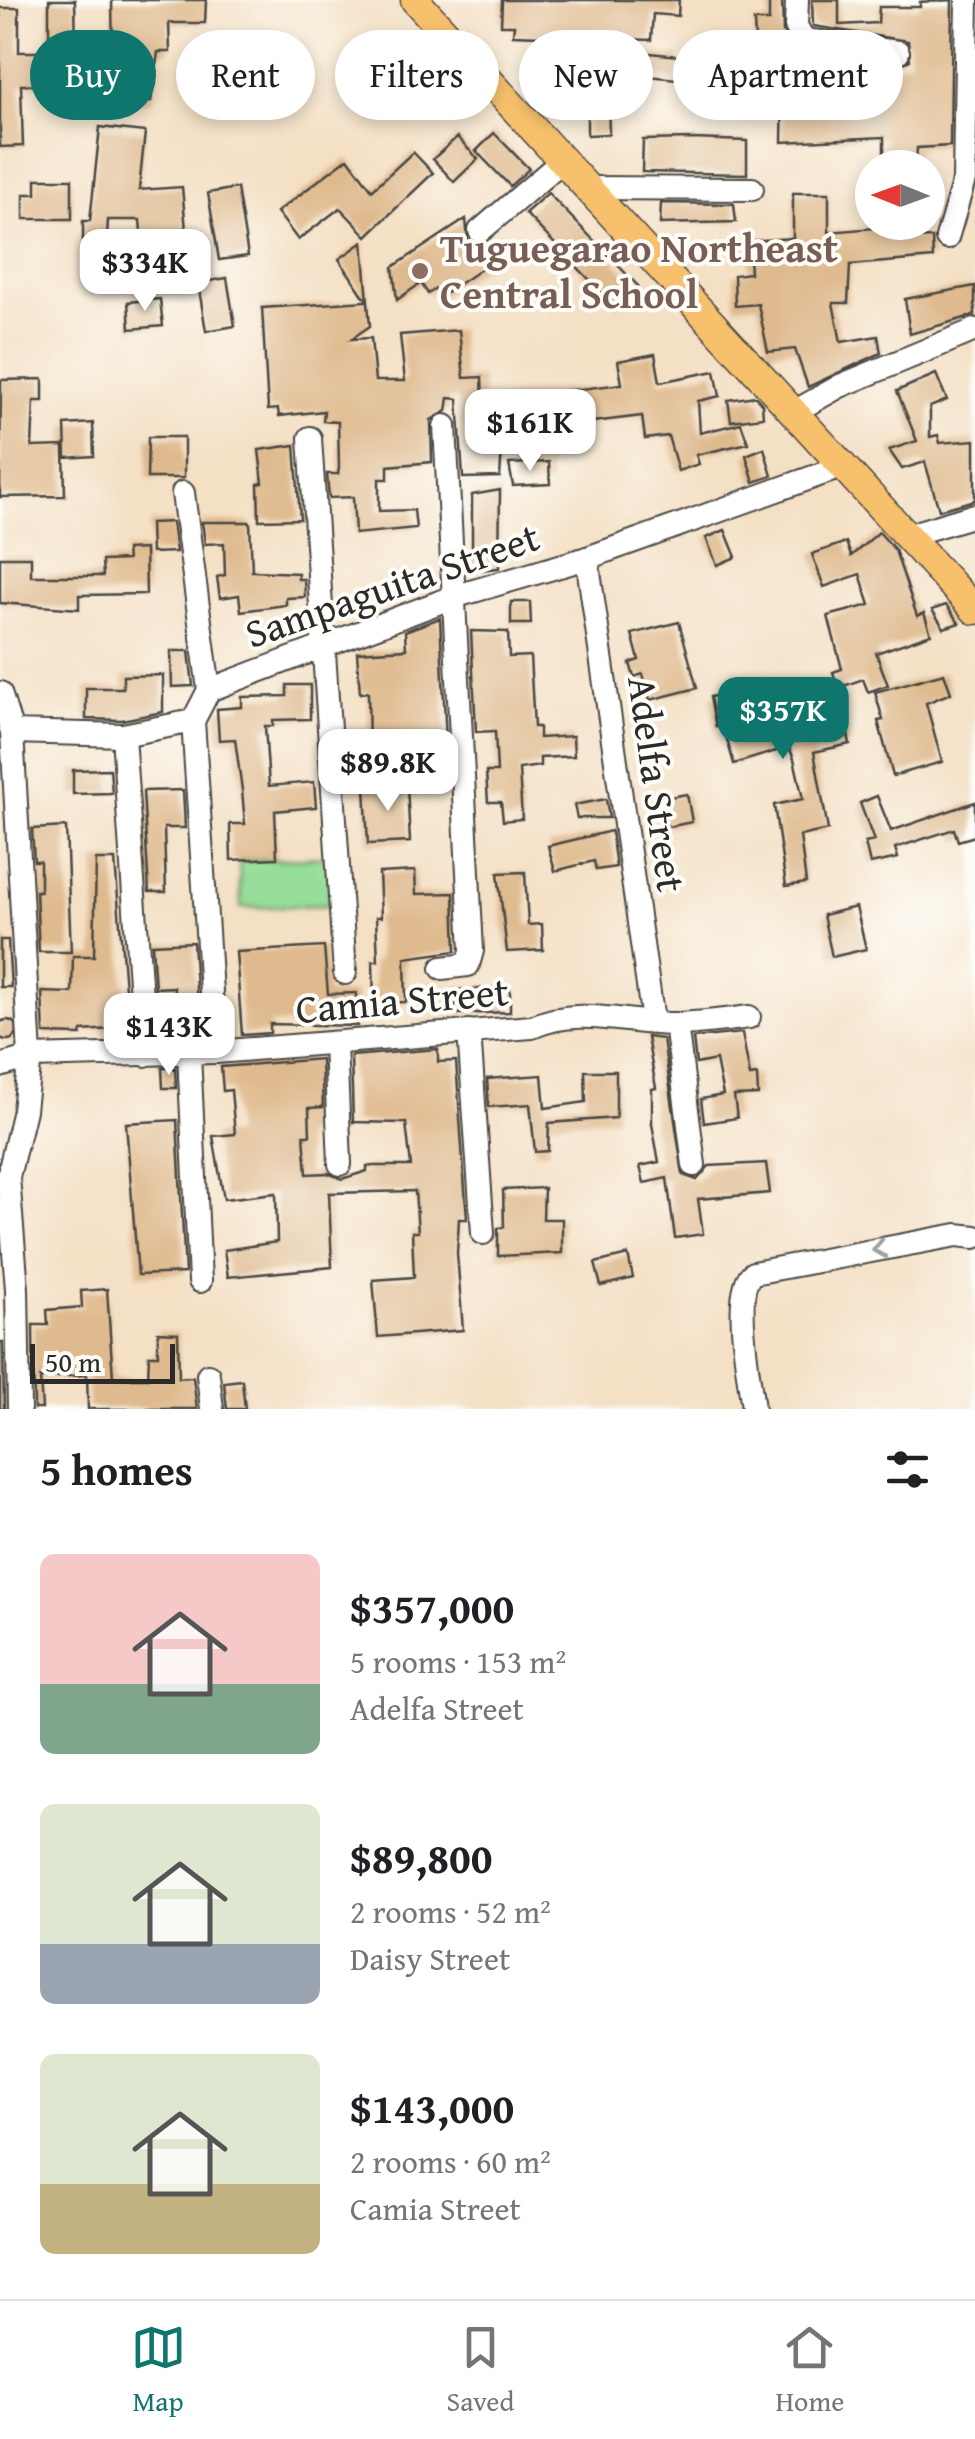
<!DOCTYPE html>
<html lang="en">
<head>
<meta charset="utf-8">
<style>
  :root { --surface:#fff; --page:#f2f2f2; --text:#202124; --muted:#757577; --line:#e0e0e0; --accent:#0f766e }
  body { margin:0; font-family:"Gentium Book Plus",serif; background:var(--page); color:var(--text); height:100vh; display:flex; flex-direction:column; font-size:38px; white-space:nowrap }
  * { box-sizing:border-box; margin:0 }
  p { font-size:32px; color:var(--muted) }
  .icon { flex:none; width:55px; height:55px; fill:none; stroke:currentColor; stroke-width:2; stroke-linecap:round; stroke-linejoin:round }
  .map { position:relative; height:1409px; overflow:hidden }
  .drawer { display:flex; flex-direction:column; background:var(--surface); flex:1 }
  .drawer>* { flex:none }
  .guide { position:absolute; left:30px; top:30px; width:915px; height:90px; display:flex; gap:20px }
  .needle { width:65px; rotate:271deg }
  .fabs { position:absolute; left:855px; top:150px; display:grid; gap:20px }
  .fabs a { display:grid; place-items:center; width:90px; height:90px; border-radius:50%; background:var(--surface); box-shadow:0 5px 15px #0003; font-size:50px }
  .scale { position:absolute; left:30px; bottom:25px; width:145px; box-sizing:border-box; padding-left:10px; border:5px solid #2b2b2b; border-top:0; font-size:28px; line-height:35px; white-space:nowrap; color:#2b2b2b; -webkit-text-stroke:8px #fdfcf7; paint-order:stroke }
  .price { position:absolute; translate:-50% -85px; padding:0 22px; border-radius:20px; background:#fff; color:#222; font-size:32px; line-height:65px; filter:drop-shadow(0 2px 5px #0008) }
  .price::after { content:''; position:absolute; left:50%; top:60px; width:30px; height:22px; margin-left:-15px; background:inherit; clip-path:polygon(0 0,100% 0,50% 100%) }
  .price.active { background:var(--accent); color:#fff }
  ul { padding:0; list-style:none }
  li { display:flex; align-items:center; gap:30px; height:250px; padding:0 40px }
  li span { display:grid; place-items:center; flex:none; width:280px; height:200px; border-radius:15px; color:#555 }
  li>.icon { margin-inline-start:auto }
  span .icon { width:120px; height:120px; fill:#fffc; stroke-width:1 }
  li b { font-size:42px }
  h2 { display:flex; justify-content:space-between; align-items:center; height:120px; padding:0 40px; font-size:42px }
  .chip { padding:0 35px; border-radius:45px; background:var(--surface); box-shadow:0 5px 15px #0003; font-size:35px; line-height:90px }
  .chip.active { background:var(--accent); color:#fff }
  .menu { display:flex; justify-content:space-around; align-items:center; height:140px; border-top:2px solid var(--line); background:var(--surface); font-size:28px; color:var(--muted) }
  .menu a { display:grid; justify-items:center; gap:5px }
  .menu .active { color:var(--accent) }
  .map>svg:first-child { display:block }
  .pitch { fill:#95dd98; stroke:#608462; stroke-width:2.5 }
  .building { fill:#dfba8e }
  .lines { fill:none; stroke-linecap:round; stroke-linejoin:round }
  .minor-casing { stroke:#494642; stroke-width:26 }
  .major-casing { stroke:#494642; stroke-width:31 }
  .minor { stroke:#fff; stroke-width:22 }
  .major { stroke:#f7c06c; stroke-width:28 }
  .oneway { stroke:#a0a0a0 }
  .education-dot { fill:#8d6e63; stroke:#fdfcf7; stroke-width:4 }
  .labels { text-anchor:middle; stroke-width:8; stroke-linejoin:round; paint-order:stroke }
  .education-label { font-size:40px; font-weight:bold; fill:#785e54; stroke:#fdfcf7; text-anchor:start }
  .street-label { font-size:40px; fill:#2b2b2b; stroke:#fdfcf7 }
</style>
</head>
<body>
<div class="map">
<svg width="975" height="1409" viewBox="0 0 975 1409">
  <rect width="100%" height="100%" fill="#fdfcf7"/>
  <filter id="ink" filterUnits="userSpaceOnUse"><feTurbulence type="fractalNoise" baseFrequency=".01" numOctaves="2"/><feDisplacementMap in="SourceGraphic" scale="20" xChannelSelector="R" yChannelSelector="G"/><feConvolveMatrix kernelMatrix="1 2 1 2 8 2 1 2 1" color-interpolation-filters="sRGB"/></filter>
  <filter id="wash" filterUnits="userSpaceOnUse"><feTurbulence type="fractalNoise" baseFrequency=".0048" numOctaves="4" result="noise"/><feDisplacementMap in="SourceGraphic" scale="40" xChannelSelector="R" yChannelSelector="G"/><feGaussianBlur stdDeviation="2.25" result="paint"/><feColorMatrix in="noise" values="0 0 0 0 0 0 0 0 0 0 0 0 0 0 0 0 0 1.4 0 .05"/><feComposite in="paint" operator="in"/></filter>
  <g filter="url(#wash)">
    <rect width="100%" height="100%" fill="#f4e0c5"/>
    <polygon class="pitch" points="328,857 331,905 241,908 239,861"/>
    <g id="blocks">
      <g class="building">
        <polygon points="49,0 75,0 76,47 69,47 69,101 53,101 54,85 21,85 23,146 0,147 0,8 19,8 19,52 49,52"/>
        <polygon points="112,0 206,0 205,23 169,23 170,52 158,52 151,102 133,102 133,85 102,85 103,56 113,56"/>
        <polygon points="502,0 679,0 678,16 653,14 651,40 513,35 514,25 501,25"/>
        <polygon points="769,0 782,0 783,32 796,53 896,67 910,60 908,41 813,26 812,0 839,0 839,25 878,23 879,7 920,7 920,2 952,0 950,146 917,148 916,168 884,168 884,137 782,142 783,85 757,84 754,21 769,21"/>
        <polygon points="650,53 679,56 676,79 648,76"/>
        <polygon points="630,76 632,97 608,100 609,134 587,135 587,102 576,103 574,82"/>
        <polygon points="100,127 145,132 139,190 182,187 189,262 144,265 140,220 108,220 105,267 83,267 83,221 90,221"/>
        <polygon points="494,133 529,169 510,186 476,151"/>
        <polygon points="457,137 478,159 454,182 433,159"/>
        <polygon points="693,139 747,141 747,174 642,172 643,140"/>
        <polygon points="413,152 433,173 367,236 340,208 298,240 277,212 348,158 372,190"/>
        <polygon points="36,179 72,179 72,219 24,219 24,194 36,194"/>
        <polygon points="237,188 248,256 219,260 208,193"/>
        <polygon points="548,193 638,286 616,307 525,213"/>
        <polygon points="793,193 829,193 829,232 898,226 898,240 932,238 933,258 850,265 848,303 833,303 841,342 878,336 881,353 808,387 795,349 768,352 758,304 735,306 734,275 750,273 748,241 793,238"/>
        <polygon points="661,203 734,204 736,222 660,224"/>
        <polygon points="466,219 468,240 483,246 493,261 440,297 435,289 428,294 421,283 397,300 393,267"/>
        <polygon points="363,242 370,326 351,339 371,338 375,381 405,381 400,335 459,330 464,378 482,377 483,401 622,384 618,361 655,354 660,382 715,371 720,396 698,401 700,433 741,423 748,443 696,455 699,464 678,471 668,436 645,439 642,416 503,433 500,477 463,478 458,399 449,398 447,411 431,420 432,462 388,466 388,479 379,479 379,511 414,510 416,528 355,534 353,497 329,498 327,474 338,474 339,467 338,422 323,421 324,411 279,416 278,409 268,410 262,308 367,301 339,259"/>
        <polygon points="227,278 235,326 206,331 198,283"/>
        <polygon points="975,286 975,315 910,334 905,299"/>
        <polygon points="160,299 163,326 130,329 128,302"/>
        <polygon points="936,374 947,400 930,407 930,437 938,435 940,443 975,440 975,500 939,510 925,462 902,469 889,450 917,441 897,391"/>
        <polygon points="43,379 43,401 34,401 32,447 64,446 65,496 0,497 1,380"/>
        <polygon points="755,396 762,404 763,417 731,421 728,400"/>
        <polygon points="93,423 94,456 66,458 65,425"/>
        <polygon points="148,437 184,437 184,478 147,478"/>
        <polygon points="295,445 300,519 259,520 258,484 263,483 259,450"/>
        <polygon points="764,448 772,476 754,482 746,455"/>
        <polygon points="549,462 550,484 513,486 509,464"/>
        <polygon points="500,490 499,568 467,571 467,555 472,555 472,495"/>
        <polygon points="172,522 176,552 151,553 150,523"/>
        <polygon points="202,522 250,522 252,571 298,573 298,579 304,579 305,597 286,598 286,605 241,611 239,595 220,598 217,577 225,575 224,543 205,544"/>
        <polygon points="725,530 736,557 717,565 706,538"/>
        <polygon points="879,532 895,550 917,616 924,613 931,634 876,653 888,685 868,692 863,679 838,688 833,672 842,669 828,616 870,605 860,574 824,587 812,554 846,542 851,556"/>
        <polygon points="145,549 146,594 79,595 79,609 0,603 0,557 31,557 31,576 103,576 102,561 127,560 126,550"/>
        <polygon points="511,602 530,602 531,624 511,624"/>
        <polygon points="946,605 959,623 944,628 932,610"/>
        <polygon points="440,618 447,762 433,763 432,751 369,749 368,692 360,693 357,652 406,649 405,631"/>
        <polygon points="679,622 697,688 650,700 643,674 634,677 630,663 639,660 632,634"/>
        <polygon points="471,631 508,632 509,657 530,656 534,727 539,727 539,738 573,736 574,756 540,758 540,766 519,769 522,819 503,821 501,802 488,802 486,772 497,772 495,731 476,732"/>
        <polygon points="171,651 189,651 193,686 172,687"/>
        <polygon points="944,673 951,693 926,703 942,762 893,776 878,721 883,720 875,692"/>
        <polygon points="163,675 163,712 122,720 86,719 86,688 123,688 123,676"/>
        <polygon points="287,685 310,685 310,719 273,720 273,726 265,726 269,786 314,782 316,807 275,811 277,858 231,860 230,824 245,824 242,790 235,739 219,740 217,709 242,707 242,697 287,696"/>
        <polygon points="799,686 804,701 753,719 758,736 844,715 850,744 814,752 828,830 800,836 806,883 786,886 774,805 803,799 794,759 789,747 734,764 723,726 716,727 710,697 758,687 760,697"/>
        <polygon points="110,769 112,793 73,794 73,770"/>
        <polygon points="407,785 410,842 368,844 365,787"/>
        <polygon points="183,790 185,828 164,828 166,892 149,892 143,791"/>
        <polygon points="687,794 692,822 667,827 665,816 657,817 653,800"/>
        <polygon points="877,796 891,831 975,802 975,836 958,841 954,829 895,848 898,858 870,864 865,843 874,841 860,803"/>
        <polygon points="606,799 609,818 577,818 574,805"/>
        <polygon points="66,827 71,952 39,952 36,891 40,891 40,861 34,861 32,829"/>
        <polygon points="611,831 616,867 596,870 594,861 555,871 548,846"/>
        <polygon points="96,860 115,860 128,1028 82,1031 81,1035 44,1034 42,992 72,993 73,956 94,956"/>
        <polygon points="415,871 416,894 454,893 456,951 405,958 406,1002 374,1003 373,961 378,961 376,917 381,917 379,873"/>
        <polygon points="525,872 528,925 542,924 543,950 507,952 498,873"/>
        <polygon points="856,907 866,949 832,957 823,915"/>
        <polygon points="0,940 8,940 11,987 0,987"/>
        <polygon points="193,942 199,1034 173,1034 174,987 155,988 152,944"/>
        <polygon points="324,947 328,994 356,993 357,1026 270,1024 270,1033 242,1035 236,952"/>
        <polygon points="510,987 510,1012 455,1014 454,990"/>
        <circle cx="7" cy="1030" r="10"/>
        <polygon points="742,1033 750,1076 757,1075 758,1095 734,1096 737,1118 704,1123 701,1099 723,1095 716,1060 696,1064 693,1038"/>
        <polygon points="647,1037 663,1039 683,1175 697,1180 709,1166 766,1163 770,1193 698,1199 703,1234 675,1238 667,1178 644,1183 640,1166 659,1162 652,1124 652,1089 656,1088"/>
        <polygon points="438,1049 438,1062 456,1061 467,1219 459,1219 457,1253 463,1330 378,1337 373,1280 414,1277 412,1232 418,1232 415,1191 329,1193 332,1267 228,1277 224,1250 277,1242 276,1193 224,1199 213,1136 235,1134 231,1090 223,1091 221,1067 321,1059 323,1107 309,1108 310,1135 304,1135 307,1174 328,1173 342,1179 367,1171 367,1166 411,1166 406,1123 353,1122 351,1056"/>
        <polygon points="162,1068 175,1068 176,1088 163,1088"/>
        <polygon points="585,1071 616,1071 616,1118 549,1123 548,1151 535,1152 530,1104 489,1107 487,1079 542,1075 545,1108 586,1102"/>
        <polygon points="177,1120 185,1273 138,1275 126,1123"/>
        <polygon points="544,1188 543,1219 562,1219 562,1253 498,1256 498,1228 504,1227 503,1190"/>
        <polygon points="628,1255 633,1278 601,1286 595,1263"/>
        <polygon points="107,1289 113,1378 148,1378 149,1355 158,1355 158,1332 178,1333 179,1378 193,1377 197,1409 88,1409 87,1375 40,1378 42,1409 34,1409 33,1325 48,1325 47,1310 82,1307 81,1291"/>
        <polygon points="0,1342 3,1342 4,1409 0,1409"/>
        <polygon points="242,1380 245,1409 227,1409 224,1382"/>
      </g>
    </g>
  </g>
  <g filter="url(#ink)">
    <use href="#blocks" fill-opacity="0" stroke="#494642" stroke-width="2.5"/>
    <g class="lines">
      <defs>
        <g id="minor">
          <polyline points="797,0 796,26 804,40 898,52"/>
          <polyline points="588,188 752,189"/>
          <polyline points="480,231 563,160"/>
          <polyline points="947,238 964,180 967,0"/>
          <polyline points="792,413 840,386 975,330"/>
          <polyline points="310,438 345,973"/>
          <polyline points="183,493 209,690"/>
          <polyline points="905,536 975,515"/>
          <polyline points="587,558 653,1021"/>
          <polyline points="0,693 12,732 123,735 193,721 209,690 453,597 587,558 844,466"/>
          <polyline points="193,721 215,1052"/>
          <polyline points="12,732 30,1057 24,1110 8,1177 17,1289 19,1409"/>
          <polyline points="123,735 145,1055"/>
          <polyline points="442,968 468,965 472,951 445,426"/>
          <polyline points="676,1024 694,1165"/>
          <polyline points="469,1031 483,1233"/>
          <polyline points="335,1043 340,1164"/>
          <polyline points="189,1054 200,1281"/>
          <path d="M0,1066L30,1057L215,1052L532,1027C580,1005 629,1025 679,1024C702,1023 726,1020 749,1017"/>
          <polyline points="208,1375 212,1409"/>
          <path d="M753,1409C750,1380 731,1290 753,1273L957,1235L975,1237"/>
        </g>
        <polyline id="major" points="415,0 975,610"/>
      </defs>
      <use href="#minor" class="minor-casing"/>
      <use href="#major" class="major-casing"/>
      <use href="#minor" class="minor"/>
      <use href="#major" class="major"/>
    </g>
    <defs><path id="oneway-chevron" d="M-2-3.5L2.5 0L-2 3.5" fill="none" stroke-width="1.6" stroke-linecap="round" stroke-linejoin="round" transform="scale(2.5)"/></defs>
    <use class="oneway" href="#oneway-chevron" transform="translate(879 1249) rotate(169)"/>
  </g>
  <circle class="education-dot" cx="420" cy="271" r="10"/>
  <g class="labels">
    <g class="education-label">
      <text x="440" y="262">Tuguegarao Northeast<tspan x="440" dy="46">Central School</tspan></text>
    </g>
    <g class="street-label">
      <text transform="translate(392 585) rotate(-19)" y="14">Sampaguita Street</text>
      <text transform="translate(657 784) rotate(82)" y="14">Adelfa Street</text>
      <text transform="translate(402 1000) rotate(-5)" y="14">Camia Street</text>
    </g>
  </g>
</svg>
<div class="fabs">
<a><svg class="needle" viewBox="-14 -14 28 28"><path d="M0-13l5 13h-10z" fill="#e53935"/><path d="M0 13l5-13h-10z" fill="#757577"/></svg></a>
</div>
<div class="scale">50 m</div>
<b class="price" style="left:145px;top:314px">$334K</b>
<b class="price" style="left:530px;top:474px">$161K</b>
<b class="price active" style="left:783px;top:762px">$357K</b>
<b class="price" style="left:388px;top:814px">$89.8K</b>
<b class="price" style="left:169px;top:1078px">$143K</b>
<div class="guide">
<a class="chip active">Buy</a>
<a class="chip">Rent</a>
<a class="chip">Filters</a>
<a class="chip">New</a>
<a class="chip">Apartment</a>
</div>
</div>
<section class="drawer">
<h2>5 homes<svg class="icon" aria-label="filters" viewBox="0 0 24 24"><path d="M4 7h16M4 17h16"/><circle cx="9" cy="7" r="2"/><circle cx="15" cy="17" r="2"/></svg></h2>
<ul>
<li><span style="background:linear-gradient(#f6c9c9 65%,#7fa58c 0)"><svg class="icon" aria-label="home" viewBox="0 0 24 24"><path d="M3 11l9-7 9 7M6 9v11h12V9"/></svg></span><div><b>$357,000</b><p>5 rooms · 153 m²</p><p>Adelfa Street</p></div></li>
<li><span style="background:linear-gradient(#dfe7d0 70%,#9aa5b1 0)"><svg class="icon" aria-label="home" viewBox="0 0 24 24"><path d="M3 11l9-7 9 7M6 9v11h12V9"/></svg></span><div><b>$89,800</b><p>2 rooms · 52 m²</p><p>Daisy Street</p></div></li>
<li><span style="background:linear-gradient(#dfe7d0 65%,#c2b280 0)"><svg class="icon" aria-label="home" viewBox="0 0 24 24"><path d="M3 11l9-7 9 7M6 9v11h12V9"/></svg></span><div><b>$143,000</b><p>2 rooms · 60 m²</p><p>Camia Street</p></div></li>
</ul>
</section>
<nav class="menu">
<a class="active"><svg class="icon" aria-label="map" viewBox="0 0 24 24"><path d="M3 6l6-2 6 2 6-2v14l-6 2-6-2-6 2zM9 4v14M15 6v14"/></svg>Map</a>
<a><svg class="icon" aria-label="saved" viewBox="0 0 24 24"><path d="M7 4h10v16l-5-4-5 4z"/></svg>Saved</a>
<a><svg class="icon" aria-label="home" viewBox="0 0 24 24"><path d="M3 11l9-7 9 7M6 9v11h12V9"/></svg>Home</a>
</nav>
</body>
</html>
